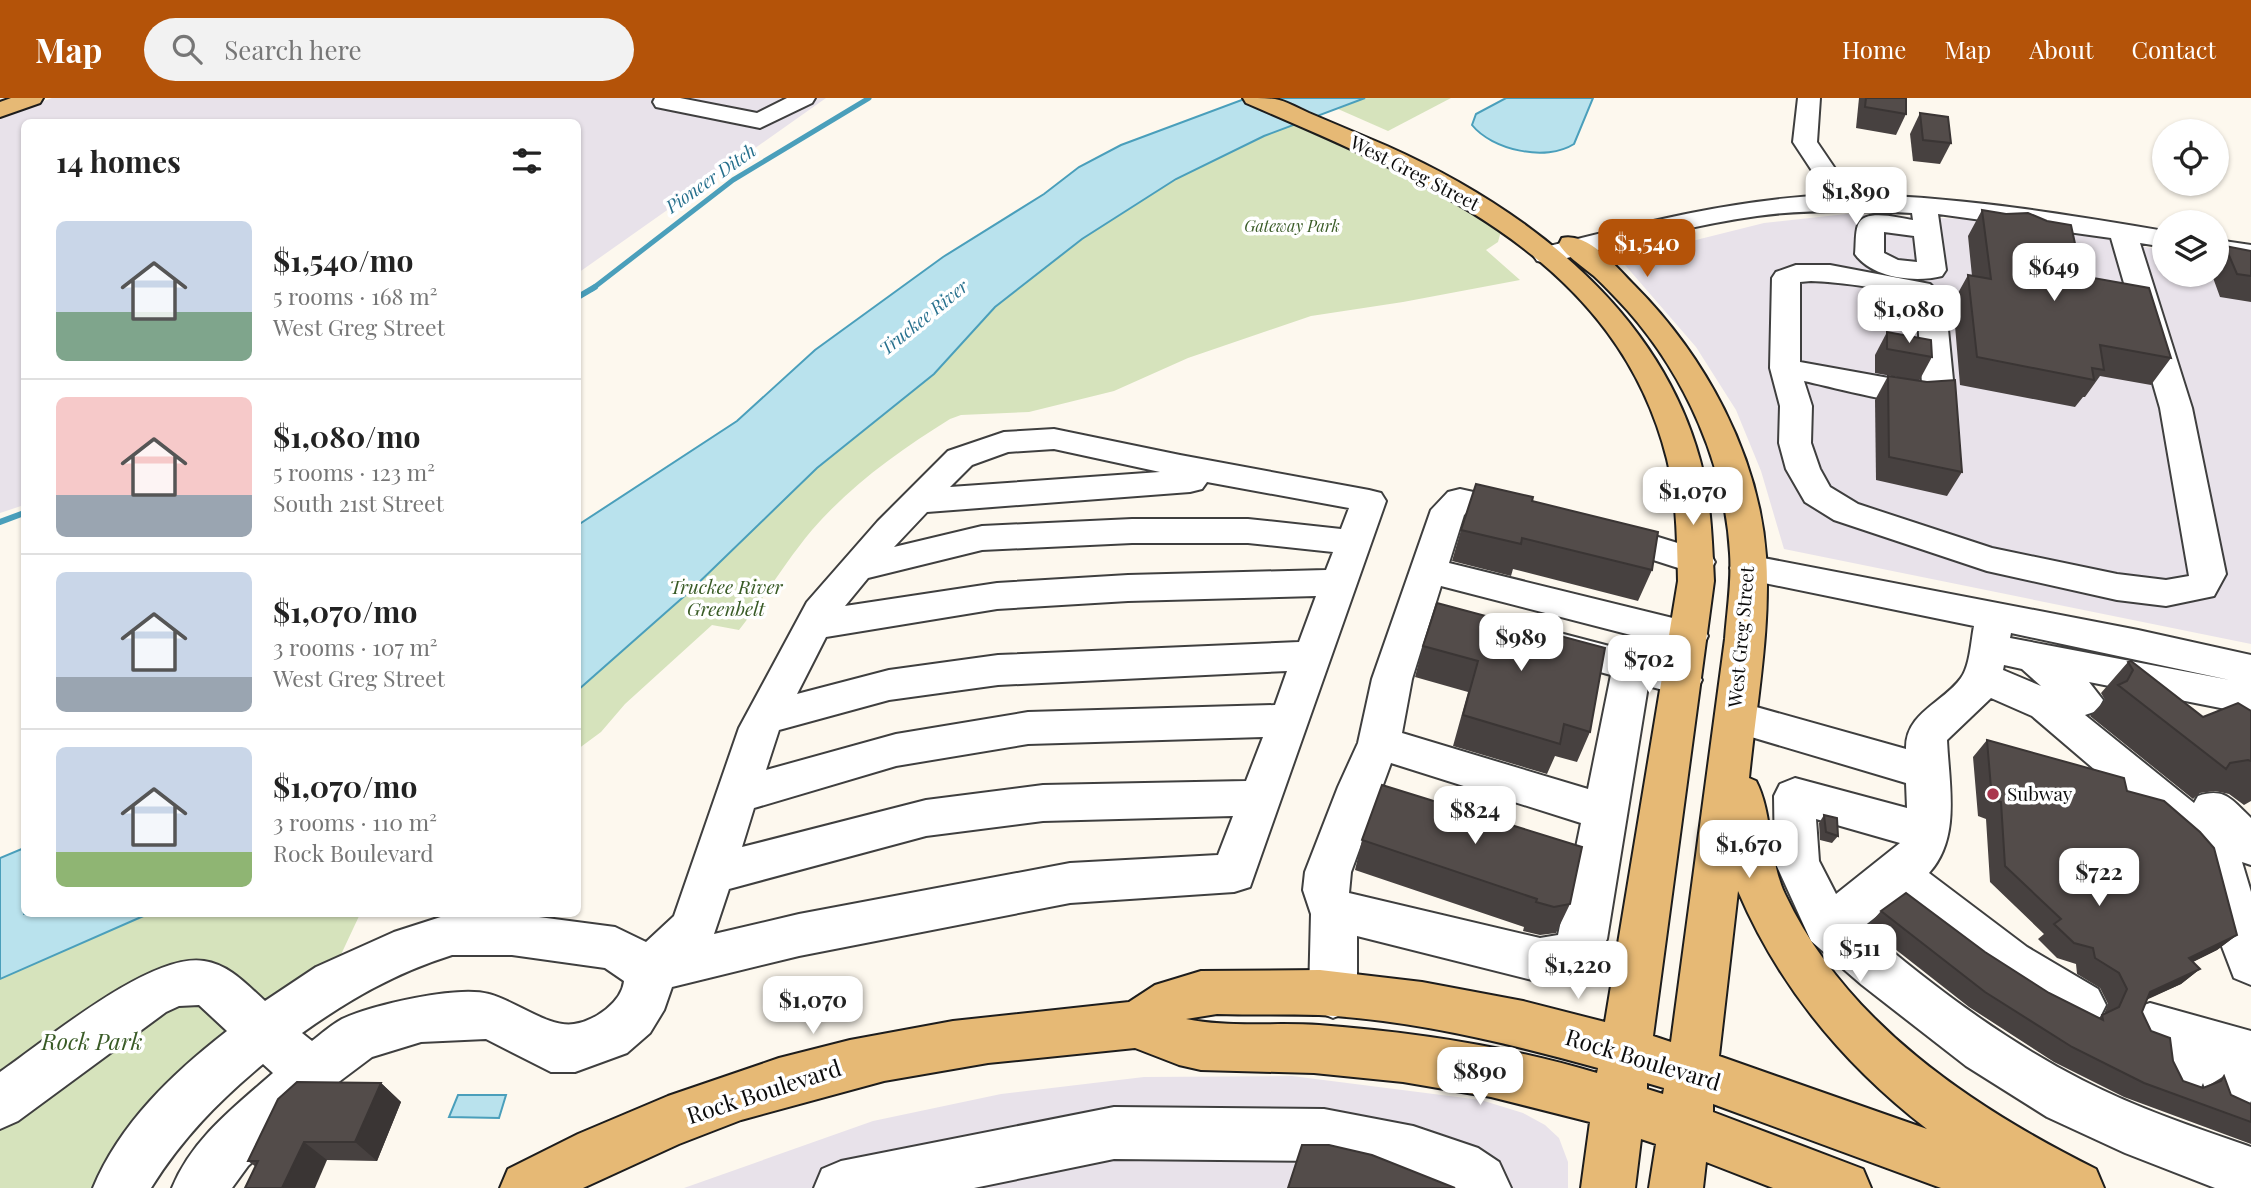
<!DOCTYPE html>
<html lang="en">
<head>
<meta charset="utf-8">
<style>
  :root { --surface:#fff; --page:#f2f2f2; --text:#222; --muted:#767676; --line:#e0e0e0; --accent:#b45309 }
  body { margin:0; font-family:"Playfair Display",serif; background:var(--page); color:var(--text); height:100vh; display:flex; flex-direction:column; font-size:26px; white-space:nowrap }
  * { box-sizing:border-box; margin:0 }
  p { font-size:23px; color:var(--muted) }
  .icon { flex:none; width:38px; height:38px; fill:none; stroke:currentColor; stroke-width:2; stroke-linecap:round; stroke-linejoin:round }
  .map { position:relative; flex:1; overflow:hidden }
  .side { position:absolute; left:21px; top:21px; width:560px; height:798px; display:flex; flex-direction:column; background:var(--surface); border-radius:10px; box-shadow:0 2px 5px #0004 }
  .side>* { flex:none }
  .buttons { position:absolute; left:2152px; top:21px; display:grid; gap:14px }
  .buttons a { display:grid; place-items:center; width:77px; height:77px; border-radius:50%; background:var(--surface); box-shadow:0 2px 5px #0004; font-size:35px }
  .price { position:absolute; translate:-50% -60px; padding:0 16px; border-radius:14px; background:#fff; color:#222; font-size:23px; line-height:46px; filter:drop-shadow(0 2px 4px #0008) }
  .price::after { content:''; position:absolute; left:50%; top:42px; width:21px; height:16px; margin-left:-10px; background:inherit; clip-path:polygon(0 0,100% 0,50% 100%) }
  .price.current { background:var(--accent); color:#fff }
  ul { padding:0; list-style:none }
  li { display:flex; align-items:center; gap:21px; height:175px; padding:0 35px }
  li+li { border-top:2px solid var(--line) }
  li span { display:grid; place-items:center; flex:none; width:196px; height:140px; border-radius:10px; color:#555 }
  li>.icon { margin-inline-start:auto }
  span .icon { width:84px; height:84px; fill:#fffc; stroke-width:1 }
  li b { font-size:30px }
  h2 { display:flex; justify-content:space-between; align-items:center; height:84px; padding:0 35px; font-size:30px }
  header { display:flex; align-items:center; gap:42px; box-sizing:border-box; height:98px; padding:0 35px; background:var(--accent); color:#fff }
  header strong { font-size:33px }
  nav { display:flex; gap:38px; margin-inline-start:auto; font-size:24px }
  .search { width:490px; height:63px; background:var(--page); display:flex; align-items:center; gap:18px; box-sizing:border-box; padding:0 24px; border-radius:38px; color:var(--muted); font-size:26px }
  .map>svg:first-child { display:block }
  .industrial { fill:#e8e2ea }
  .green { fill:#d6e3bc }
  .water { fill:#b9e2ed; stroke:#4a9fbb; stroke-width:2 }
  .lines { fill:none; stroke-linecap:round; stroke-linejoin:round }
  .stream-far1 { stroke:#4a9fbb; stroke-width:5 }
  .stream { stroke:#4a9fbb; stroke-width:6 }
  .minor-casing { stroke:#3f3f3f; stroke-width:4 }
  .major-casing { stroke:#1d1d1d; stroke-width:4 }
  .minor { fill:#fff; fill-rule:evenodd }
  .major { fill:#e6b975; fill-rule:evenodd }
  .wall { fill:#474140 }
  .shaded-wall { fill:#3a3534 }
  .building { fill:#534c4a; stroke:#3a3534; stroke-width:2 }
  .poi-dot { fill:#a9374e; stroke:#fff; stroke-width:2.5 }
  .labels { text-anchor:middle; stroke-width:7; stroke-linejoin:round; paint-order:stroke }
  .far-park-label { font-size:16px; font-style:italic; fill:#395b26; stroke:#fff }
  .far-water-label { font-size:18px; font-style:italic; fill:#27708d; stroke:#fff }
  .street-label { font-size:19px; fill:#0c0c0c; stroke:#fff }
  .park-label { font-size:19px; font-style:italic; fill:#395b26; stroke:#fff }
  .poi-label { font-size:19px; fill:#0c0c0c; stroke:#fff; text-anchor:start }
  .near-park-label { font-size:23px; font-style:italic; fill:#395b26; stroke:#fff }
  .near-street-label { font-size:23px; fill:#0c0c0c; stroke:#fff }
</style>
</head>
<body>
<header>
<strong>Map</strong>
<div class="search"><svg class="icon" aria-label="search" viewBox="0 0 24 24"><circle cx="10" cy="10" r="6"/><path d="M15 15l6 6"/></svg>Search here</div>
<nav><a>Home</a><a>Map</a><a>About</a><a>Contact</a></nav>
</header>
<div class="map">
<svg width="2251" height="1090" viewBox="0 0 2251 1090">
  <rect width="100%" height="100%" fill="#fdf8ee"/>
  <g class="industrial">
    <polygon points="52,0 826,0 578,175 578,24 24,24 24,407 0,415 0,19"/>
    <polygon points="1846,116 1965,121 2093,138 2165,153 2165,177 2217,177 2251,169 2251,546 1784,451 1761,373 1736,312 1696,249 1625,167 1636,157 1764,125"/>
    <polygon points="1292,978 1481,1002 1523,1015 1545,1027 1559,1040 1568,1064 1568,1090 684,1090 873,1023 1001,996 1144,979"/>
  </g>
  <g class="green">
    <polygon points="1365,0 1451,0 1388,33 1338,11"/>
    <path d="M1294,27L1412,78L1501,133L1498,144L1486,152L1520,182L1403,204L1311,218L1188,260L1114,293L1029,314L961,317L950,321C899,353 852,386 812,432C786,463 764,500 739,532L712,527L625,606L601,634L578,651V592L689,494L817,370L934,276L995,209L1082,141L1176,81L1264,38Z"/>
    <polygon points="148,816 360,816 338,863 166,998 91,1090 0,1090 0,881"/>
  </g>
  <g class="water">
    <polygon points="1247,0 1365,0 1264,38 1176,81 1082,141 995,209 934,276 817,370 689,494 578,592 578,427 737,323 815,252 943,159 1044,96 1079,69 1121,47"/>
    <path d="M1506,0H1593L1574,46C1546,64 1492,52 1472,27L1476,16Z"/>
    <polygon points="24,750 24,816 148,816 0,881 0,760"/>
    <polygon points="458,997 506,997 499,1020 449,1019"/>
  </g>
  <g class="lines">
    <polyline class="stream-far1" points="592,191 733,82 869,0"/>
    <g class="stream">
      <polyline points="578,199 595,189"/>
      <polyline points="0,424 24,415"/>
    </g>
    <defs>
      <g id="minor">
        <polygon points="655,0 680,0 757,15 787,0 815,0 812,5 760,30 656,9 653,4"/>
        <path d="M1798,0H1820L1817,44L1853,97C1958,98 2062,116 2165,133V149L2140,145L2192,310L2226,476L2214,498L2166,508L2117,502L1987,473L1834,422L1805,404L1786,371L1779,345L1780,308L1770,270L1772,180L1776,174L1796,167H1830L1930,186L1945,201L1954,292C1950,297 1947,301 1942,303C1917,313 1833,289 1804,283L1812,308L1811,345L1820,371L1830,389L1858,406L1992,450L2117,476L2166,482L2189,478L2160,310L2111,140L1938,116L1946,172L1942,178C1915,185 1872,180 1855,156C1856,147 1855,135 1858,127C1864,110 1899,120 1913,122L1912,115C1860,112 1808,111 1757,118C1686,128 1616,148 1547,165L1537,163L1533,157L1537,151C1634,127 1728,102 1828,97L1793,44ZM1884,134L1914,138L1917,164L1898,162L1884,155ZM1811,183C1835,184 1900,190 1917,204L1922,286L1800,264V184Z"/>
        <polygon points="2217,142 2251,147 2251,163 2217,158"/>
        <path d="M1054,331L1180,357L1369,392L1381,395L1386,403L1250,789L1234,794L1070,805L799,858L672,889L664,912L650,935L627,955L575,974H551L486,941L421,944L372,959L328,992L248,1068L232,1090H172C192,1041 234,1009 273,975L263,966C218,1004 183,1039 151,1090H93C120,1025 173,975 227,933L199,907L179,908L166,914L18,1023L0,1031V974C45,943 151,854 204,863C230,867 246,886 265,903L316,869L394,834L450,816H516L615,829L646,844L674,818L739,630L807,504L878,423L948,353L1004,334ZM1054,351L1160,374L950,389L972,367L1008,354ZM1207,384L1349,410L1341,431L1248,421H1132L982,428L894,449L927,414L1190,394L1202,391ZM1132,445H1248L1333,454L1326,472L1128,477L997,485L845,508L868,480L982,452ZM1316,498L1299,544L998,557L889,572L797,596L826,539L997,511L1128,503ZM1287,573L1275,607L1028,614L896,636L766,672L779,632L889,602L998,587ZM1263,639L1246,683L1043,687L926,702L742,749L754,710L896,668L1028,646ZM1233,718L1218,757L1070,765L799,816L714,836L729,791L926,738L1043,723ZM452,857H512L605,870L624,883C622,904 595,923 574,926C548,930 516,903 489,896C458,887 372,907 342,921C331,927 321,936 312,943L302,935C350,901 395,875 452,857Z"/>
        <path d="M1460,391L1532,407L1537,415L1532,423L1520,426L1467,414L1464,417L1449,465L1689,524L1703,528L1708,538L1703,548L1689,552L1441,488L1412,581L1402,635L1588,691L1611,577L1538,557L1533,547L1538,537L1552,533L1682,567L1696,571L1702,582L1696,593L1682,597L1648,588L1607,841C1592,872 1574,881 1540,884L1357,838V897L1350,913L1333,920L1316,913L1309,897L1311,816L1303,792L1305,774L1338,689L1358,645L1372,581L1431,412L1448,394ZM1391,665L1581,725L1558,837L1540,840L1349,795L1351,774Z"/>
        <polygon points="1606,423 1710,455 1715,464 1710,473 1697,476 1594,443 1588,435 1594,427"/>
        <path d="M1748,457L2138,532L2251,557V616L2089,584L2103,602L2097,613L2085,617L2194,705L2198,698C2225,689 2232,702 2251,720V767L2242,764L2251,794V887L2234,880L2216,833L2198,765L2184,748L2032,618L1991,600L1947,642C1949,687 1961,740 1929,775L2027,849L2098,891L2106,907L2098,923L2081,930C2012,903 1953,848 1896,803L1863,829C1930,886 2002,941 2082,982C2136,1010 2194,1029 2251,1049V1090H2215L2125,1055L2047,1019L1966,968L1862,887L1811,843L1775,764L1774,698L1780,686L1795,680L1907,710L1906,685L1721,630L1715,619L1721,608L1735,603L1906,651C1905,615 1943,605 1961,580C1970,568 1971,543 1974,528L1735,479L1730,470L1735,461ZM2011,535L2230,582L2010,540ZM2004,567L2022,571L2041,588L2003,572ZM1816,721L1900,745L1836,796L1819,763Z"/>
        <polygon points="2150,905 2251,933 2251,1003 2248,1010 2230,1017 2212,1010 2203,985 2199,994 2181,1001 2163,994 2155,976 2152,952 2132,945 2125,928 2132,911"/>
        <polygon points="1114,1009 1324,1011 1413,1028 1478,1050 1499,1064 1511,1090 1440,1090 1324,1063 1114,1061 974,1090 814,1090 822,1071 841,1063"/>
      </g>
      <g id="major">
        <polygon points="11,0 43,0 40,5 0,19 0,4"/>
        <path d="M1243,0C1253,0 1265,0 1275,1C1286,3 1298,10 1309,15C1335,26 1361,37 1387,48C1524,109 1659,211 1700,362C1711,401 1712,442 1714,483L1653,938L1671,944L1725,541C1727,513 1732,484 1730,455C1725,367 1686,279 1628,213C1617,201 1606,189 1594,178C1582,168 1567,159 1559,146L1562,140C1589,134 1617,170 1634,187C1705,258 1759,357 1766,458C1771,531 1756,608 1749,680L1756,683C1773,716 1768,760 1785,796C1845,924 1973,1010 2096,1071L2104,1090H1941L1713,1006V1014L1863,1071L1871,1090H1773L1706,1064L1703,1090H1649L1656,1046L1641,1041L1635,1090H1581L1590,1024L1586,1023L1491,999L1403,984L1314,975L1201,972L1179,967L1135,950L988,965L884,983L741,1022L679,1046L583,1090H500L508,1071L578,1036L668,998L779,960L850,942L953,923L1129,904L1155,887L1201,873L1320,872L1422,884L1523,903L1605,924L1678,483C1677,442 1677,401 1667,361C1616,157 1419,80 1246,5ZM1738,793C1779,889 1844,967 1927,1031L1719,958ZM1217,916C1251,917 1285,916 1319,917C1414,922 1507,945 1598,970L1597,975C1507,948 1413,934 1319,927C1275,924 1231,930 1186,921ZM1647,985L1664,990L1663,996L1647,991Z"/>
      </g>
    </defs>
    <use href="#minor" class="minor-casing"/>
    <use href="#major" class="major-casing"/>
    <use href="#minor" class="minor"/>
    <use href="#major" class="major"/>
  </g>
  <g class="wall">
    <polygon points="1859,0 1906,0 1906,16 1896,37 1856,30"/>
    <polygon points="1920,15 1951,45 1940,66 1913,63 1910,36"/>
    <polygon points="1982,112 2082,178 2171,260 2151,287 2100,278 2085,299 2083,299 2075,309 1960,287 1953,204 1968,177 1972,178 1968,138"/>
    <polygon points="2225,148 2251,153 2251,204 2220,199 2212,177 2217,177 2217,160"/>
    <polygon points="1887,234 1932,259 1919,283 1875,275 1875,257"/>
    <polygon points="1888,278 1962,374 1947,398 1876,382 1875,302"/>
    <polygon points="1532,403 1652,472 1638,503 1513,471 1511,478 1452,463 1461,432"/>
    <polygon points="1437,505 1590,634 1577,664 1555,658 1547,676 1453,648 1468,594 1415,579 1423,548"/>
    <polygon points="2128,564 2203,619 2251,613 2251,703 2244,707 2229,696 2215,693 2200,695 2193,701 2090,618 2105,602 2101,595"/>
    <polygon points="1987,642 2127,693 2237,837 2217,852 2193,864 2200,871 2181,886 2147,901 2142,914 2151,933 2173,963 2183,983 2203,990 2211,986 2224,978 2231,997 2251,1006 2251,1046 2124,999 2054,964 1969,909 1867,829 1881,813 1985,854 2049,895 2099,920 2104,916 2108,906 2100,890 2077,876 2076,866 2057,860 2038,841 2044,836 1990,784 1986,721 1978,718 1973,659"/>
    <polygon points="1824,717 1838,738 1832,745 1820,742 1819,725"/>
    <polygon points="1362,742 1570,806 1556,835 1540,837 1523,833 1524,829 1355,772"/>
    <polygon points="381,985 401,1004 377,1063 327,1062 256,1069 248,1063"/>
  </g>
  <g class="shaded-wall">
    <polygon points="2237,837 2217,852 2170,875 2189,860"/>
    <polygon points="2200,871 2181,886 2131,909 2150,894"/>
    <polygon points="381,985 401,1004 377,1063 355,1044"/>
    <polygon points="304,1044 327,1062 315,1090 282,1090"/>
  </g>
  <g class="building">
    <polygon points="1866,0 1906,0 1906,16 1865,9"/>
    <polygon points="1920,15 1948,19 1951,45 1923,42"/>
    <polygon points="1982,112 2006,116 2028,115 2047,123 2071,127 2082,178 2149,190 2171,260 2100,247 2104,272 2092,270 2094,282 1977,259 1968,177 1991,181"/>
    <polygon points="2225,148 2251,153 2251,178 2237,176"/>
    <polygon points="1887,234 1931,242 1932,259 1887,251"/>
    <polygon points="1888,278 1927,284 1955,282 1962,374 1889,359"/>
    <polygon points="1476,386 1533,399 1532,403 1658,434 1652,472 1522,440 1521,446 1461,432"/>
    <polygon points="1437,505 1605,550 1590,634 1564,626 1560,646 1463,617 1478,563 1423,548"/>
    <polygon points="2131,563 2203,619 2238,605 2251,613 2251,663 2248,662 2230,665 2226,671 2118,587 2127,583 2133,572 2128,564"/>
    <polygon points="1987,642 2124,680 2127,693 2164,703 2200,734 2214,750 2237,837 2189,860 2200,871 2150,894 2142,914 2151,933 2170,940 2173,963 2183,983 2203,990 2221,983 2224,978 2231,997 2251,1006 2251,1024 2144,985 2072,949 1985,894 1881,813 1906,795 1985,854 2049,895 2103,922 2102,917 2119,909 2127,891 2119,875 2095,860 2093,850 2074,845 2054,826 2061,821 2005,768 2001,704 1992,702"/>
    <polygon points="1382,687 1582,749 1570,806 1554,809 1536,804 1537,801 1362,742"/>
    <polygon points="1824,717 1837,720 1838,738 1826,734"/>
    <polygon points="297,984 381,985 355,1044 304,1044 282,1090 245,1090 258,1063 248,1063 278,1001"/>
    <polygon points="1302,1047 1329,1047 1372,1057 1455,1090 1288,1090"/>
  </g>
  <circle class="poi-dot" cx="1993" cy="696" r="7"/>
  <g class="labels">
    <g class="far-park-label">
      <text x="1292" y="134">Gateway Park</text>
    </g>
    <g class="far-water-label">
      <text transform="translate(711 81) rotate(-35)" y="6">Pioneer Ditch</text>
      <text transform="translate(924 220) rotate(-39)" y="6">Truckee River</text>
    </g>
    <g class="street-label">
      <text transform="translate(1415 75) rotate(27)" y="7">West Greg Street</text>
      <text transform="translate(1741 539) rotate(-85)" y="7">West Greg Street</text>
    </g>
    <g class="park-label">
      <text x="726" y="496">Truckee River<tspan x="726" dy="22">Greenbelt</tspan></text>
    </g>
    <g class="poi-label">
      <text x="2007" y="703">Subway</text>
    </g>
    <g class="near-park-label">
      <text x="92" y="952">Rock Park</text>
    </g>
    <g class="near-street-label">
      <text transform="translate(1643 962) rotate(17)" y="8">Rock Boulevard</text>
      <text transform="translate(764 994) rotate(-18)" y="8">Rock Boulevard</text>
    </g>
  </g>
</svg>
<div class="buttons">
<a><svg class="icon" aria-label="locate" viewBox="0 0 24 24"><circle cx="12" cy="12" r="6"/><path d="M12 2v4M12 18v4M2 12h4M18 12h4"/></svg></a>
<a><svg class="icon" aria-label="layers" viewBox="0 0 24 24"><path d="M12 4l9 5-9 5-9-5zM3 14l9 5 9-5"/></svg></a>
</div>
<b class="price" style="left:1856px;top:129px">$1,890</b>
<b class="price current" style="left:1647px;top:181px">$1,540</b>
<b class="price" style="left:2054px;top:205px">$649</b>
<b class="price" style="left:1909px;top:247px">$1,080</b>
<b class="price" style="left:1693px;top:429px">$1,070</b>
<b class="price" style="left:1521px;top:575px">$989</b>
<b class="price" style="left:1649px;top:597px">$702</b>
<b class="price" style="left:1475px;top:748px">$824</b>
<b class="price" style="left:1749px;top:782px">$1,670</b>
<b class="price" style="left:2099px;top:810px">$722</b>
<b class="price" style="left:1860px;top:886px">$511</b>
<b class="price" style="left:1578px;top:903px">$1,220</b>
<b class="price" style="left:813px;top:938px">$1,070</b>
<b class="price" style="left:1480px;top:1009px">$890</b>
<section class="side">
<h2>14 homes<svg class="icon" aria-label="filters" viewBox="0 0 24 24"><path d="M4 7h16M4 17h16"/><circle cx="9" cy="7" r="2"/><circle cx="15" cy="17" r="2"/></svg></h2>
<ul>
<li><span style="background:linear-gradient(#c9d6e8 65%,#7fa58c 0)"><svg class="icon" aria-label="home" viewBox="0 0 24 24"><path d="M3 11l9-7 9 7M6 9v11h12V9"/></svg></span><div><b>$1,540/mo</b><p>5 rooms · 168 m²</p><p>West Greg Street</p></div></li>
<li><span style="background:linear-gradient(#f6c9c9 70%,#9aa5b1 0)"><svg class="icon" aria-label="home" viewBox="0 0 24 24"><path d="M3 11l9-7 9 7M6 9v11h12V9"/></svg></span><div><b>$1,080/mo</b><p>5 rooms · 123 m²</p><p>South 21st Street</p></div></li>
<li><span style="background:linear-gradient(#c9d6e8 75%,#9aa5b1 0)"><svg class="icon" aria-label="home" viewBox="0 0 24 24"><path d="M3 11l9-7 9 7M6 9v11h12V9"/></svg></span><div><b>$1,070/mo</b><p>3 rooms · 107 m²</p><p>West Greg Street</p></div></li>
<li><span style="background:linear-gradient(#c9d6e8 75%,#8fb573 0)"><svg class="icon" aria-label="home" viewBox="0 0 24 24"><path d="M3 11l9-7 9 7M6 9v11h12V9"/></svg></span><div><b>$1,070/mo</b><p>3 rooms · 110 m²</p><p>Rock Boulevard</p></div></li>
</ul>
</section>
</div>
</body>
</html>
